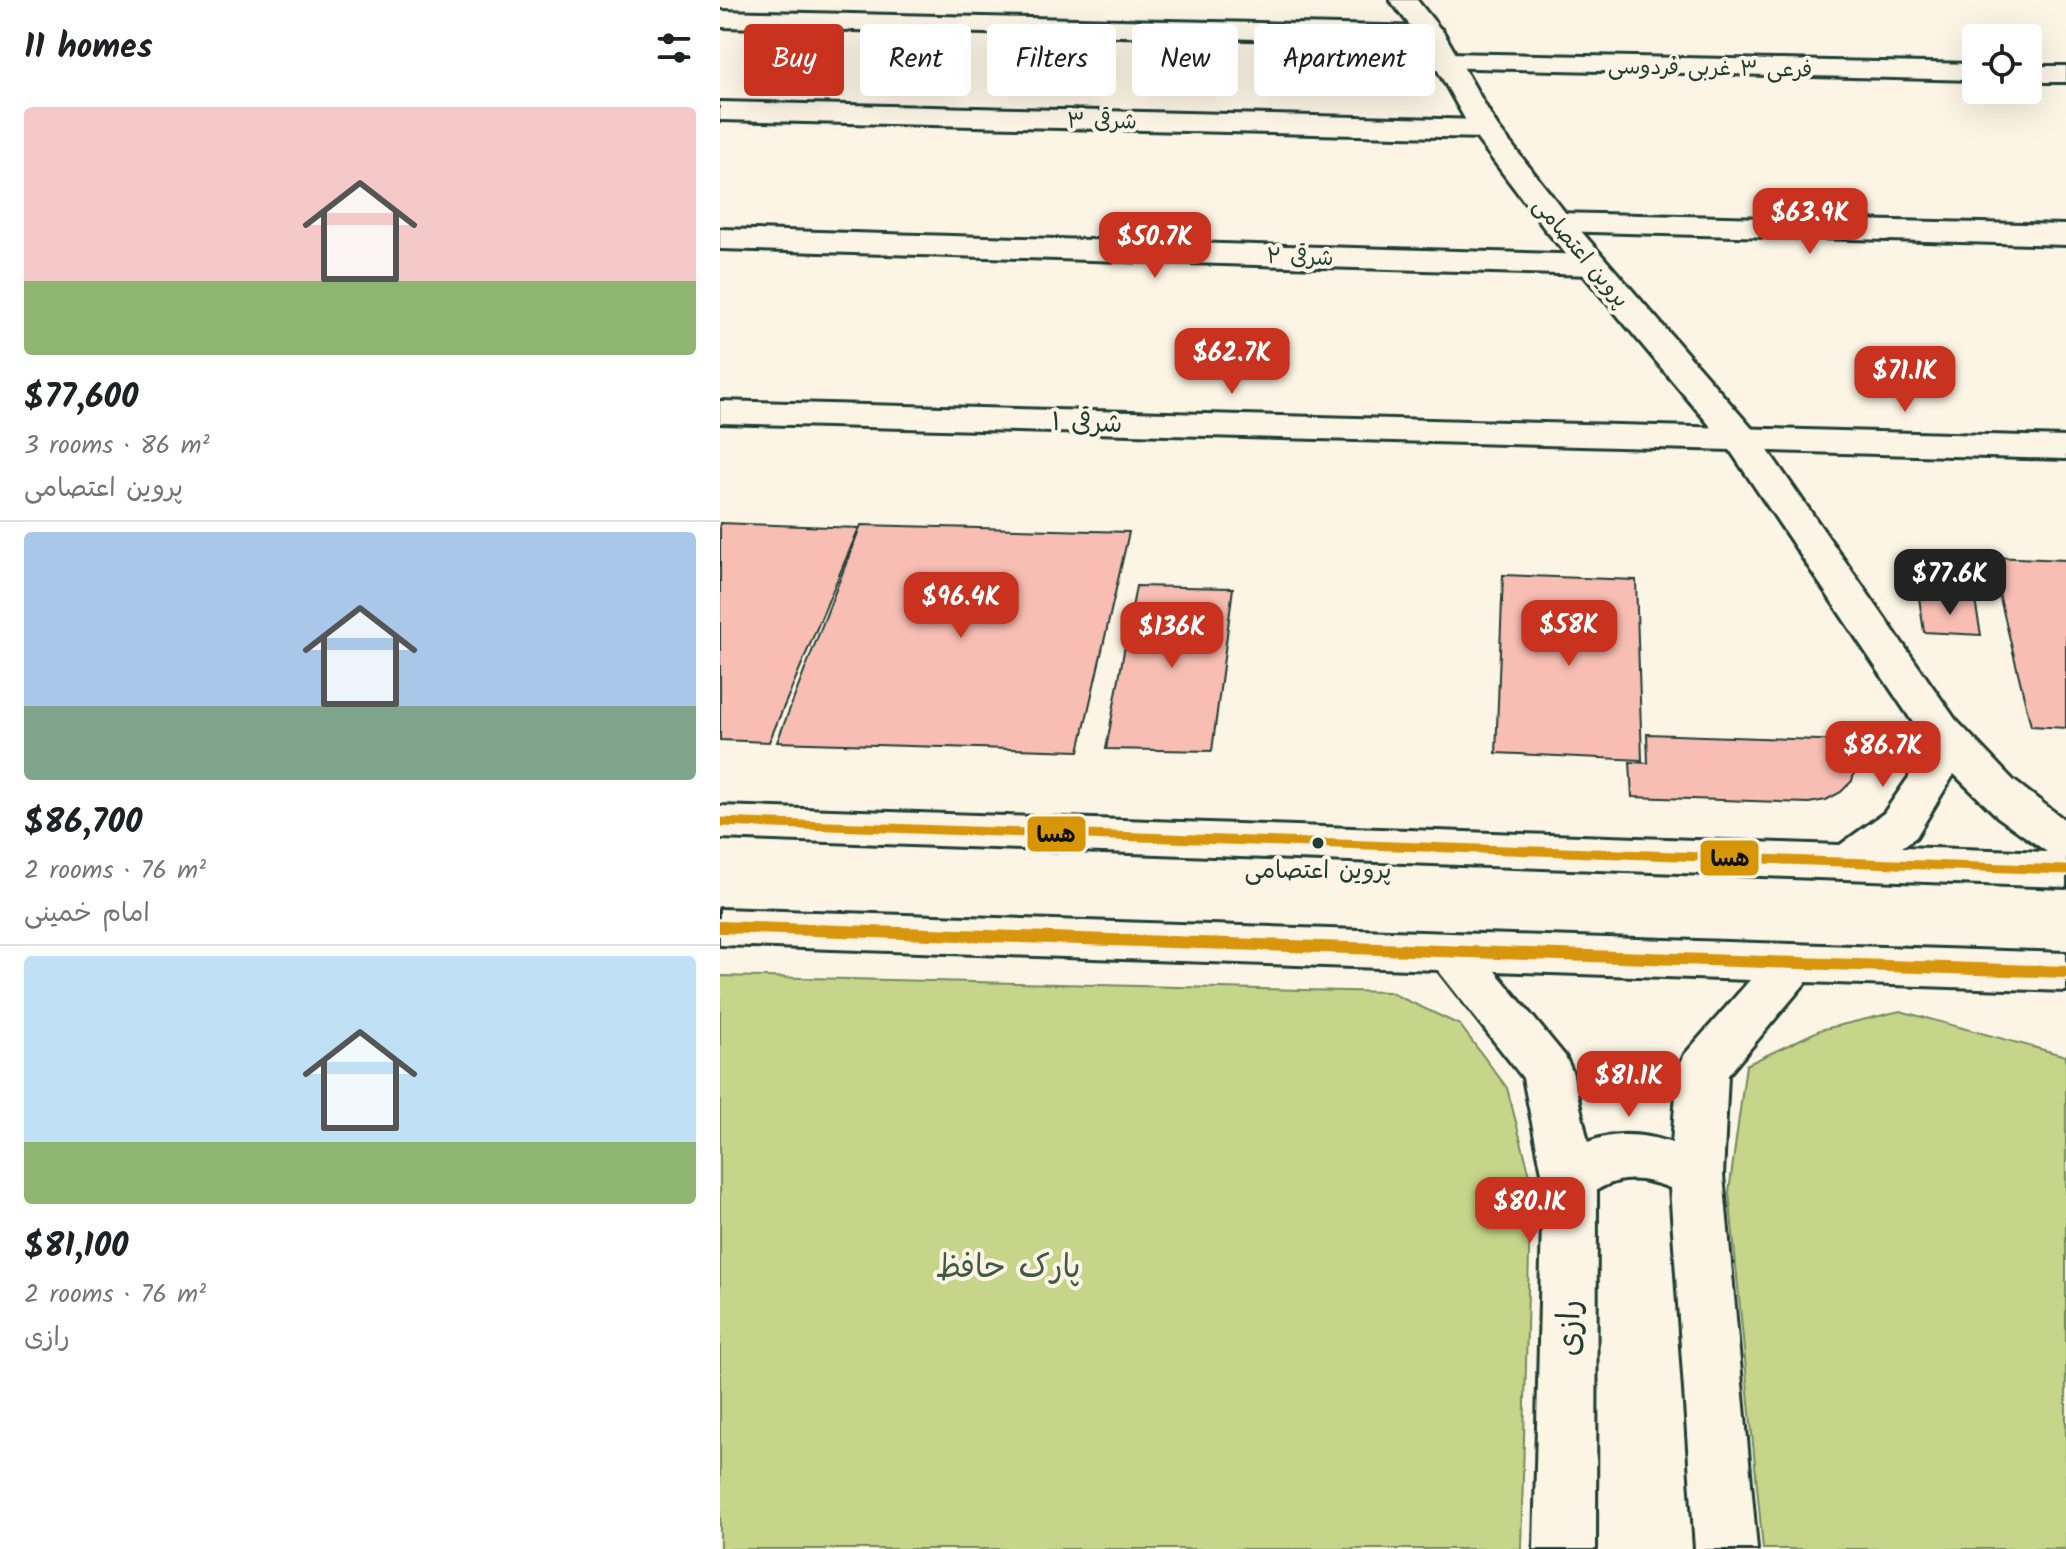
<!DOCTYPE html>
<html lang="en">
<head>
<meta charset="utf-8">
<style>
  :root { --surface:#fff; --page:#f6f6f6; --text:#202124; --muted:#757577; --line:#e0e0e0; --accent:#c8321e }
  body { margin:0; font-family:Kalam,"Playpen Sans Arabic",sans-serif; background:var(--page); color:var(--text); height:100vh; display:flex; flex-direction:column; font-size:30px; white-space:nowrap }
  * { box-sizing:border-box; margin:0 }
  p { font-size:26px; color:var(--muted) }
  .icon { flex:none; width:44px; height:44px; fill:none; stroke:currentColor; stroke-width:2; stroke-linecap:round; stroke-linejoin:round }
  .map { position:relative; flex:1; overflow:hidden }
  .drawer { display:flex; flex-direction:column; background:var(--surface); width:720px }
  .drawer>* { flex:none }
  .top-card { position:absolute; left:24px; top:24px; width:760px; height:72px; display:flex; gap:16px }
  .fabs { position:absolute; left:1242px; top:24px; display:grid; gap:16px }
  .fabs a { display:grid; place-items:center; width:80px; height:80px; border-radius:8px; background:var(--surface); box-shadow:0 8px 32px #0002; font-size:40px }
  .price { position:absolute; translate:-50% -68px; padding:0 18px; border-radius:16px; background:var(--accent); color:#fff; font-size:26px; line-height:52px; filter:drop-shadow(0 2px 4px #0008) }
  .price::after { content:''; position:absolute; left:50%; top:48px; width:24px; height:18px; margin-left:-12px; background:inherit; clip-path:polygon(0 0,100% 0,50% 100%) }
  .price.selected { background:#222; color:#fff }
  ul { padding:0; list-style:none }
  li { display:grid; align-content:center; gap:16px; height:424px; padding:0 24px }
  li+li { border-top:2px solid var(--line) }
  li span { display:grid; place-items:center; height:248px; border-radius:8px; color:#555 }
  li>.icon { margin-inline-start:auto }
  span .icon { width:144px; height:144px; fill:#fffc; stroke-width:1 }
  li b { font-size:34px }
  h2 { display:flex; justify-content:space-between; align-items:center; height:96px; padding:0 24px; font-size:34px }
  .pill { padding:0 28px; border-radius:8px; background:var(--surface); box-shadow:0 8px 32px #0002; font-size:28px; line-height:72px }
  .pill.selected { background:var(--accent); color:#fff }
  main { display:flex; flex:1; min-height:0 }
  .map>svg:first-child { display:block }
  .green { fill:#c6d589; stroke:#72895e; stroke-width:2 }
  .building { fill:#f8beb3; stroke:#1f3d34; stroke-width:2 }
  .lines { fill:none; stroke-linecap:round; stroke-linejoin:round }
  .minor-casing { stroke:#1f3d34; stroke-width:6 }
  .major-casing { stroke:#1f3d34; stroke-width:6 }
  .minor { fill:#fcf5e5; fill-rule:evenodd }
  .major { fill:#fcf5e5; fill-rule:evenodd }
  .bus-1-far1-casing { stroke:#fcf5e5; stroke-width:14 }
  .bus-1-casing { stroke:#fcf5e5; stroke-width:18 }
  .bus-1-far1 { stroke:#d79608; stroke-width:9 }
  .bus-1 { stroke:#d79608; stroke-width:12 }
  .bus-dot { fill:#1f3d34; stroke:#fcf5e5; stroke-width:3 }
  .labels { text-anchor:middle; stroke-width:8; stroke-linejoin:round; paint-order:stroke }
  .far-street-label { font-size:22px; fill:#1f3d34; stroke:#fcf5e5 }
  .bus-label { font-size:24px; fill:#1f3d34; stroke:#fcf5e5 }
  .street-label { font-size:26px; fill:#1f3d34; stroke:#fcf5e5 }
  .near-park-label { font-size:32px; fill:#405b45; stroke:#fcf5e5 }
  .near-street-label { font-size:32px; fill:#1f3d34; stroke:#fcf5e5 }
  .line-badge { stroke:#fcf5e5; stroke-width:3 }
  .pale-badge-label { font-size:22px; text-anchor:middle; font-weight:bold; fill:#111 }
</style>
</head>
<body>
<main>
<section class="drawer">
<h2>11 homes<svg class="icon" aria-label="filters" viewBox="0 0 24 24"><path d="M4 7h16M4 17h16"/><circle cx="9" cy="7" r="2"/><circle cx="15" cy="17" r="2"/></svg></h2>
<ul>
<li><span style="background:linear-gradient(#f6c9c9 70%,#8fb573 0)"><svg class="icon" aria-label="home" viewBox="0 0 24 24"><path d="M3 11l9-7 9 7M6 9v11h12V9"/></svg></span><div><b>$77,600</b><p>3 rooms · 86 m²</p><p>پروین اعتصامی</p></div></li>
<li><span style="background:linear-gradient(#a9c7e8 70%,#7fa58c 0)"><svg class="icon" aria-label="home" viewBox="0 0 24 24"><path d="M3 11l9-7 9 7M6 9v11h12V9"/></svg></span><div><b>$86,700</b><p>2 rooms · 76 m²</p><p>امام خمینی</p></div></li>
<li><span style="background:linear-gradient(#bfe0f5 75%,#8fb573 0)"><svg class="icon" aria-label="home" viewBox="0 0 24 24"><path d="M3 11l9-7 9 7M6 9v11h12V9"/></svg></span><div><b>$81,100</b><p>2 rooms · 76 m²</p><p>رازی</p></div></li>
</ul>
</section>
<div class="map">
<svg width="1346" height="1549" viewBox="0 0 1346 1549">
  <rect width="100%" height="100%" fill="#fcf5e5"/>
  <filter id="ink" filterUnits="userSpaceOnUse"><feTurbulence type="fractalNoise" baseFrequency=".0125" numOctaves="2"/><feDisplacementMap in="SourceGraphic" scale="16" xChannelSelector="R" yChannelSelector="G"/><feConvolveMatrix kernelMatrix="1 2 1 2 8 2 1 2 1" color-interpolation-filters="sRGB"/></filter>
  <g filter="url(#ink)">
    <g class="green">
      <polygon points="0,976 669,992 740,1025 787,1088 811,1179 801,1549 0,1549"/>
      <polygon points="1180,1011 1346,1056 1346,1549 1043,1549 1009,1192 1026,1065 1100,1030"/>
    </g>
    <g class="building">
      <polygon points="0,523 139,528 49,742 0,740"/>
      <polygon points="141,525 409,532 359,751 57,742"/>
      <polygon points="1270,557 1346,560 1346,728 1311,726"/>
      <polygon points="783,575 916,580 922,760 776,753"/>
      <polygon points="416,586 513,588 492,751 386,749"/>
      <polygon points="1199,598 1255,601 1261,635 1204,632"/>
      <polygon points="927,734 1128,741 1135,764 1134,773 1132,781 1121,792 1106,800 1089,803 912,797 910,762 928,763"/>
    </g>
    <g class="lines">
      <defs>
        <g id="minor">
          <polygon points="0,11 711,27 721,29 725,35 721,41 711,43 0,27"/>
          <polygon points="725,53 1256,64 1256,80 715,67 711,61 715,55"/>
          <rect x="1308" y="66" width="38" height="16"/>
          <polygon points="0,102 764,120 774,123 779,129 774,135 764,138 0,120"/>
          <polygon points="836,213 1346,225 1346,245 836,231 825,229 820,222 825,215"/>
          <polygon points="0,229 872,255 883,258 888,265 883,272 872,275 0,249"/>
          <polygon points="0,401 1346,437 1346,459 0,423"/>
        </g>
        <g id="major">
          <path d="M670,0H697L725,35L777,126L847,215L1035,432L1235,719L1293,780L1346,821V887L0,838V806L1120,845L1164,813L1189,777L1198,730L1008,447L825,229L754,135L699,37ZM1234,774L1278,817L1327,852L1182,847L1196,837Z"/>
          <path d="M0,909L1346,953V991L1086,982L1008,1075L1003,1175L1037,1549H975L950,1188C922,1178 903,1175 877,1190L876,1549H814L823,1178L803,1078L718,970L0,945ZM775,971L1030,980L965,1054L958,1069L952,1143C925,1134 895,1131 868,1142L852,1071L845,1056Z"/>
        </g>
      </defs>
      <use href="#minor" class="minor-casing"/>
      <use href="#major" class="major-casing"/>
      <use href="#minor" class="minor"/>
      <use href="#major" class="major"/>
      <defs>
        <polyline id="bus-1-far1" points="0,822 1346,870"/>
        <polyline id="bus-1" points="0,927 1346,972"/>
      </defs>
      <use href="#bus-1-far1" class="bus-1-far1-casing"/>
      <use href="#bus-1" class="bus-1-casing"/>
      <use href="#bus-1-far1" class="bus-1-far1"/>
      <use href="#bus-1" class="bus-1"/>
    </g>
  </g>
  <circle class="bus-dot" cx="598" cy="843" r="7"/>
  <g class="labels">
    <g class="far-street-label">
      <text transform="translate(990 67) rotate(1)" y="8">فرعی ۳ غربی فردوسی</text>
      <text transform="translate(382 120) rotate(1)" y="8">۳ شرقی</text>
      <text transform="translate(862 252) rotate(50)" y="8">پروین اعتصامی</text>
      <text transform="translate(580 256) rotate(2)" y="8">۲ شرقی</text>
    </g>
    <g class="bus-label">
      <text x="598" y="878">پروین اعتصامی</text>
    </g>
    <g class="street-label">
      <text transform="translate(367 422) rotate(2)" y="9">۱ شرقی</text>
    </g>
    <g class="near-park-label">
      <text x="288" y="1277">پارک حافظ</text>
    </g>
    <g class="near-street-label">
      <text transform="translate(848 1328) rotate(-89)" y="11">رازی</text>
    </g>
  </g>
  <g class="line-badge">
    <rect x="306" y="815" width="61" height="38" rx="8" fill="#d79608"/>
    <rect x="979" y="839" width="61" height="38" rx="8" fill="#d79608"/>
  </g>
  <g class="pale-badge-label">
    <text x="336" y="842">هسا</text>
    <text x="1010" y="866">هسا</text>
  </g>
</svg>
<div class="fabs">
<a><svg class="icon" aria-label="locate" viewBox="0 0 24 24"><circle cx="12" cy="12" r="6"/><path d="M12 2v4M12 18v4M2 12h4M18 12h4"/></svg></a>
</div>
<b class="price" style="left:1090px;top:256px">$63.9K</b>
<b class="price" style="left:435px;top:280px">$50.7K</b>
<b class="price" style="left:512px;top:396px">$62.7K</b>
<b class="price" style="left:1185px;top:414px">$71.1K</b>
<b class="price selected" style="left:1230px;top:617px">$77.6K</b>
<b class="price" style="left:241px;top:640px">$96.4K</b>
<b class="price" style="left:849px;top:668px">$58K</b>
<b class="price" style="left:452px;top:670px">$136K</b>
<b class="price" style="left:1163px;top:789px">$86.7K</b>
<b class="price" style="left:909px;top:1119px">$81.1K</b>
<b class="price" style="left:810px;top:1245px">$80.1K</b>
<div class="top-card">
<a class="pill selected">Buy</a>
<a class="pill">Rent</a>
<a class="pill">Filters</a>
<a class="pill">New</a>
<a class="pill">Apartment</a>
</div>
</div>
</main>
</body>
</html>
